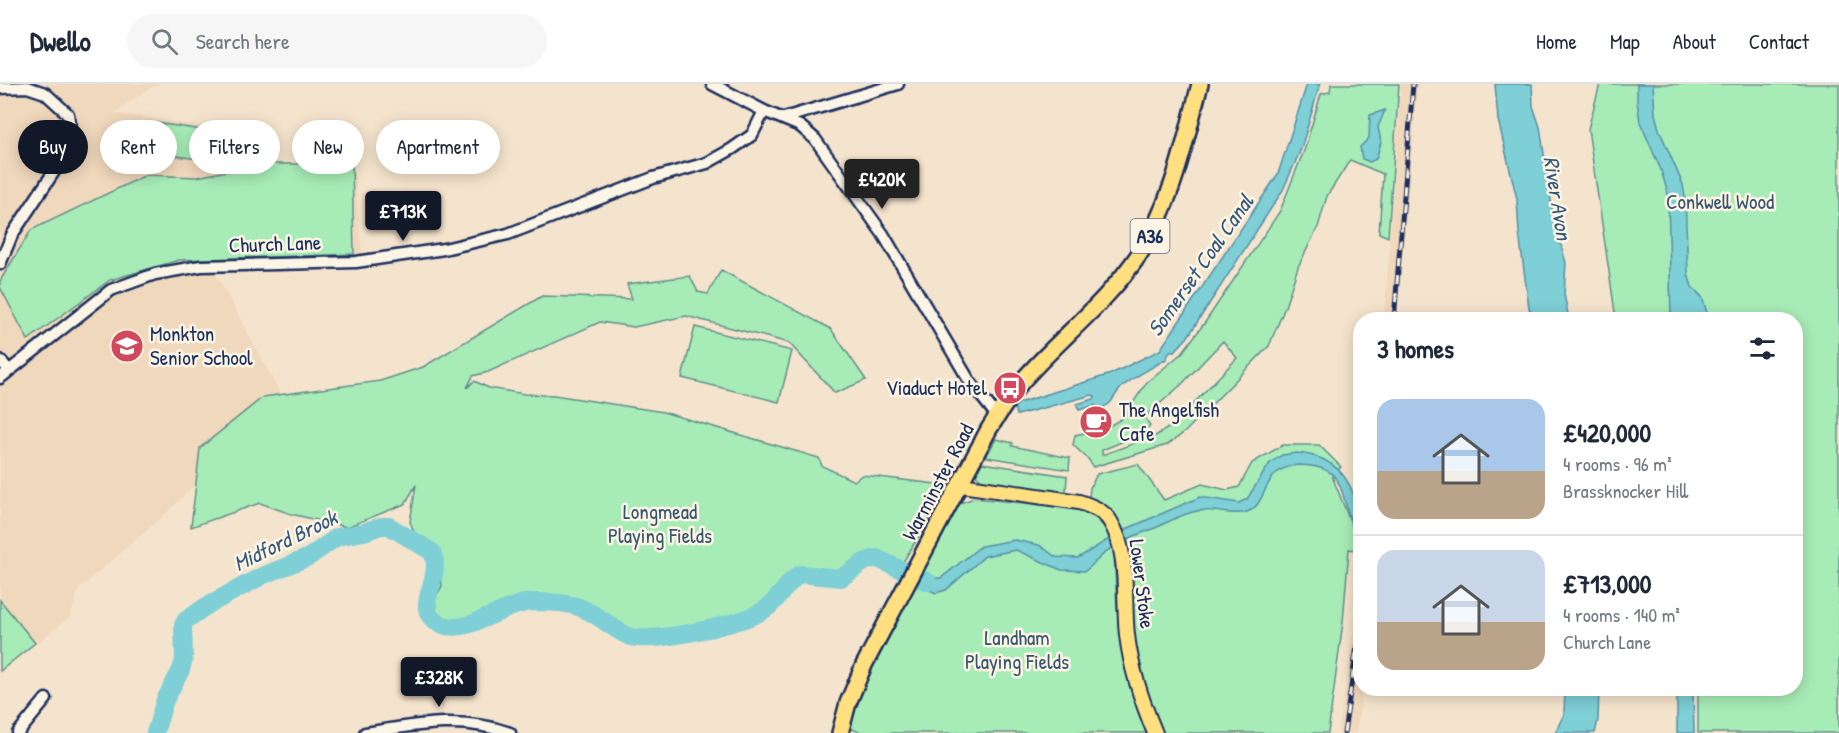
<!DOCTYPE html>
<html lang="en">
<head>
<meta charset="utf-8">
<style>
  :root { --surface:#fff; --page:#f6f6f7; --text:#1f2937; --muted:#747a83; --line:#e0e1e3; --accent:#111827 }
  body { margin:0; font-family:"Patrick Hand",sans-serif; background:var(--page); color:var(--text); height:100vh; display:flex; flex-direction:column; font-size:22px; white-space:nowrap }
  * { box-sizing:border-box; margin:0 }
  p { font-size:20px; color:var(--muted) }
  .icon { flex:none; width:33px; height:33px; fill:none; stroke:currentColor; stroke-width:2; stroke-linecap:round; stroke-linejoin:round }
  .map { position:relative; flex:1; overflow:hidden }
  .side { position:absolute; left:1353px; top:228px; width:450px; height:384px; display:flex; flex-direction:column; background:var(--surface); border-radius:24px; box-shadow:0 3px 15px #0003 }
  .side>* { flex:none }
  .banner { position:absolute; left:18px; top:36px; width:570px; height:54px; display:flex; gap:12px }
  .price { position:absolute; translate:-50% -51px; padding:0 14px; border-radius:6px; background:var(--accent); color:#fff; font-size:20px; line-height:39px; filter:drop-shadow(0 2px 3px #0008) }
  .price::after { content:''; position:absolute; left:50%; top:36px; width:18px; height:14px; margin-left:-9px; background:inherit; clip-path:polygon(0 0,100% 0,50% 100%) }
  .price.on { background:#222; color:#fff }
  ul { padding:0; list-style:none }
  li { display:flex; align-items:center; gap:18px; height:150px; padding:0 24px }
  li+li { border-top:2px solid var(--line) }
  li span { display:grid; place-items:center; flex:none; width:168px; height:120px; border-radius:18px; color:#555 }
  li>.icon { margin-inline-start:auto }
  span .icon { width:72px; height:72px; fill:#fffc; stroke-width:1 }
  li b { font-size:26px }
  h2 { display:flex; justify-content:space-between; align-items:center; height:72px; padding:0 24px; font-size:26px }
  .chip { padding:0 21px; border-radius:27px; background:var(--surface); box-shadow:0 3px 15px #0003; font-size:21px; line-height:54px }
  .chip.on { background:var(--accent); color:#fff }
  header { display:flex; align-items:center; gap:36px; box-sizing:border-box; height:84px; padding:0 30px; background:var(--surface); border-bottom:2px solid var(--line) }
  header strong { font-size:28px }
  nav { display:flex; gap:33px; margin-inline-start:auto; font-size:21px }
  .search { width:420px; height:54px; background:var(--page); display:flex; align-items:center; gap:15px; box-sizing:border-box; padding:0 21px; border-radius:33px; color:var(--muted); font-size:22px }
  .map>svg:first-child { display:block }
  .built { fill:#f0d8bc }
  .green { fill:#a7ecb7; stroke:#618e8a; stroke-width:1.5; fill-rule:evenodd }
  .water { fill:#7ecfd6; stroke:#568fa6; stroke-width:1.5 }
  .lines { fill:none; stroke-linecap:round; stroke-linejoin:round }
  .river { stroke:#7ecfd6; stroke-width:18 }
  .minor-casing { stroke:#1b2f5e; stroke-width:15 }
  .major-casing { stroke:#1b2f5e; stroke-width:18 }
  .highway-casing { stroke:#1b2f5e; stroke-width:20 }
  .minor { stroke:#fcf5e5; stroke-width:10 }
  .major { stroke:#ffdf80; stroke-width:14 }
  .highway { stroke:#ffdf80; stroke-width:15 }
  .rail-casing { stroke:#1b2f5e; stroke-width:5 }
  .rail { stroke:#fcf5e5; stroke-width:3; stroke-dasharray:9; stroke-linecap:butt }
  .labels { text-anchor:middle; stroke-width:5; stroke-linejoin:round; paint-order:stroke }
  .shield { fill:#fcf5e5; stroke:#5e6a86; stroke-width:1.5 }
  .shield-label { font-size:20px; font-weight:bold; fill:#1b2f5e }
  .park-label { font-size:21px; fill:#375570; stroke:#fcf5e5 }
  .street-label { font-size:21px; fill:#1b2f5e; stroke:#fcf5e5 }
  .poi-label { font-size:21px; fill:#1b2f5e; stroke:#fcf5e5; text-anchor:start }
  .water-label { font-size:22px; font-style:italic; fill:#34577c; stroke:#fcf5e5 }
</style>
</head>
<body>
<header>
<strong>Dwello</strong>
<div class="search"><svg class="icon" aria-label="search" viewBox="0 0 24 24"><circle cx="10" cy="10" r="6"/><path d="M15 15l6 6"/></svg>Search here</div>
<nav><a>Home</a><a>Map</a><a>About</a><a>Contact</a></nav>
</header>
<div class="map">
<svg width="1839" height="649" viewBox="0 0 1839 649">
  <rect width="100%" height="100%" fill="#f5e4cd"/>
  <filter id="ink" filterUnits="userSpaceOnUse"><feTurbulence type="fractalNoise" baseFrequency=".0167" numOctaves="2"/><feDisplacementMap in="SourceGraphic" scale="12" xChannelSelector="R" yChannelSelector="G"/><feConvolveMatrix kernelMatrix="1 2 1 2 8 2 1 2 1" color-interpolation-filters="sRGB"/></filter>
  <g filter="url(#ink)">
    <g class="built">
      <polygon points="0,0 162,0 150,4 114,29 213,44 210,81 354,79 362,172 213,175 216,190 294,334 200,395 168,428 79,505 71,532 0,589"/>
      <polygon points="1401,0 1418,0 1397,235 1384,235"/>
      <polygon points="1360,502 1360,604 1363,605 1356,649 1338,649"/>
    </g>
    <g class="green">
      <path d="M1331,0H1399L1388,153L1379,149L1383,90L1350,76L1327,112L1318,143L1298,183L1285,223L1269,262L1185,348L1167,361L1093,383L1089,376L1073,361L1075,351L1104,345L1123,334L1147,298L1182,269L1206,237L1280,127L1305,64L1321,10L1330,8ZM1223,257L1237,274L1173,341L1157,351L1102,371V366L1134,353L1150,342L1145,333L1182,300Z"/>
      <polygon points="1600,0 1839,0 1839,649 1698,649 1698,605 1796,604 1796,236 1616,235 1588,45"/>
      <polygon points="150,38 202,46 197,75 145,67"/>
      <polygon points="263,80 352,80 354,170 179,176 110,196 28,256 0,203 0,197 31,146 146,91 197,93"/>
      <polygon points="721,186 831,245 866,296 835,309 789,259 686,232 634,243 600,238 488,288 473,292 467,304 474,297 489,304 524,310 554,311 663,328 819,374 822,382 854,397 862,391 936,400 941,416 903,478 882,469 869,469 837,488 790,488 781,498 776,512 757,530 639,556 582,519 552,514 520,516 454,538 442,535 436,527 435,514 442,502 438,465 425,454 415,450 410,438 416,401 405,420 347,443 291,430 260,419 191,443 200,364 263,313 380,297 423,283 542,212 632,215 627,200 690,192 698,208 708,210"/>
      <polygon points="695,243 792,267 779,318 682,294"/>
      <polygon points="996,355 1013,359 1012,362 1070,374 1069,386 986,373"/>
      <polygon points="1283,361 1319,361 1341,383 1332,392 1354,447 1360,454 1360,467 1349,465 1343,538 1328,649 1162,649 1147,614 1132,556 1125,462 1115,432 1089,415 1090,404 1097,390 1138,380 1164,416 1202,400 1227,406 1239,403 1252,379"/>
      <polygon points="982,379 1067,392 1066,408 984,398 976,391"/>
      <polygon points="974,414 1081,425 1094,432 1106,445 1114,468 1117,525 1129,593 1151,649 863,649 849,644 856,616 879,568 954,428 960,419"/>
      <polygon points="0,516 35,559 0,587"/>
    </g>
    <g class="water">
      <path d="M1307,0H1320L1301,65L1283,106L1187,254L1175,267H1170L1166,275C1152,284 1134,292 1121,304C1111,314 1115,320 1098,325L1095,321L1079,326L1077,320L1094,315L1095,312L1092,311L1017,331L1014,323L1019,319L1111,290L1160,266L1278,90Z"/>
      <polygon points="1495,0 1532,0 1533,22 1540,43 1554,136 1566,179 1564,210 1569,235 1533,235 1529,224 1519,149 1517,115 1498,36"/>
      <polygon points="1637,0 1653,0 1655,30 1659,45 1683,101 1685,113 1688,190 1692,203 1702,213 1709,235 1671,235 1668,110 1661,86 1640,38 1637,17"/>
      <polygon points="1385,26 1378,43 1381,58 1376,75 1370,78 1362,75 1360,63 1369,54 1370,31"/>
      <path d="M1296,369C1344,372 1360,408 1360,452C1344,437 1347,399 1329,388C1320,382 1308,381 1298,381C1260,384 1269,421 1247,428C1231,433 1214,424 1197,427C1181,430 1169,438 1155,444C1140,450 1125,454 1113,463C1102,469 1095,480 1085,487L1061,486L1016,466L985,472L946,506L936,509L909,497L914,488L927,494H941L981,462L1015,456L1039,461L1056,473L1078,474L1124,446L1200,413L1239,419L1247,415L1270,379L1282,371Z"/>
      <polygon points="1565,605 1599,605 1598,636 1595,649 1555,649 1564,630"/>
      <polygon points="1677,605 1693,605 1694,649 1677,649"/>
    </g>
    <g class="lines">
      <path class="river" d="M155,649L165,616L181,586L184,575L183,541L186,536L208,521L262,492L309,473L337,453L364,448L381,442H389L432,468C444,493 414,521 434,536C462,558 499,520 532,518C547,518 568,518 581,524C598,530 612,545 628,552C648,561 741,540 761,528C778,519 784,500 800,490L841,494L864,478L876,474L928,498"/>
      <defs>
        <g id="minor">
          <polyline points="712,0 764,27 800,42 815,55 883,150 970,298 997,332"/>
          <polyline points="0,4 27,3 45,9 68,30 71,48 57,83 12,151 0,180"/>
          <polyline points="784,34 898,0"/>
          <polyline points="0,276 9,286"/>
          <polyline points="0,294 111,206 155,190 201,182 356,178 444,165 508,150 653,94 707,79 732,65 752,51 764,27"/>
          <polyline points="18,649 46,615"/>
          <path d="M365,649C415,641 461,631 510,649"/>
        </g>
        <path id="major" d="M961,401L1079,418C1091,422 1103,426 1110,437C1130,469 1123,515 1127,551C1131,585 1142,618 1155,649"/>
        <path id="highway" d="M840,649L848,619L864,581L989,345C1000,328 1010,311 1023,296C1061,253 1106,219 1138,172C1172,121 1185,58 1200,0"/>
      </defs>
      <use href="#minor" class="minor-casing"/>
      <use href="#major" class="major-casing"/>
      <use href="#highway" class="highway-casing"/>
      <use href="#minor" class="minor"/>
      <use href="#major" class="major"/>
      <use href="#highway" class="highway"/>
      <defs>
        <g id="rail">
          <polyline points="1394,236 1413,0"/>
          <polyline points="1344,649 1360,542"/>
        </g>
      </defs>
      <use href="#rail" class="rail-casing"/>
      <use href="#rail" class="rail"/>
    </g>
  </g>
  <defs>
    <symbol id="school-disc" viewBox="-11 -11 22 22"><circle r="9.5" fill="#d1495b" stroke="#fcf5e5"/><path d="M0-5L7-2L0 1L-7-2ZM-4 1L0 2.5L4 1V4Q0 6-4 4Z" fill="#fff"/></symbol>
    <symbol id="bus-disc" viewBox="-11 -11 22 22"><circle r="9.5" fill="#d1495b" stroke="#fcf5e5"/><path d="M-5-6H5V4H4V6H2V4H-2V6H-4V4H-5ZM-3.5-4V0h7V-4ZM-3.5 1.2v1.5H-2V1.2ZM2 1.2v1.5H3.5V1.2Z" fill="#fff"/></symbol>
    <symbol id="cafe-disc" viewBox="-11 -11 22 22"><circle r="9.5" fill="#d1495b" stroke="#fcf5e5"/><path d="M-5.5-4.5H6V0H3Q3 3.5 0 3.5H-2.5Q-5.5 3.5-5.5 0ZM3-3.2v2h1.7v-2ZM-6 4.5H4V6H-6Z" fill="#fff"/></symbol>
  </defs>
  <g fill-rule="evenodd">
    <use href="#school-disc" x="108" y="243" width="38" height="38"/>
    <use href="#bus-disc" x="991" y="285" width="38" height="38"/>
    <use href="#cafe-disc" x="1077" y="319" width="38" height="38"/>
  </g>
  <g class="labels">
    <rect class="shield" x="1130.5" y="135" width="39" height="34" rx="4.5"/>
    <g class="shield-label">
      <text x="1150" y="159">A36</text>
    </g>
    <g class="park-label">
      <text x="1720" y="125">Conkwell Wood</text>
      <text x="660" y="435">Longmead<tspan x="660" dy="24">Playing Fields</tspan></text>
      <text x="1017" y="561">Landham<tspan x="1017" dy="24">Playing Fields</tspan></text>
    </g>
    <g class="street-label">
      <text transform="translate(275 160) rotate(-2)" y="7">Church Lane</text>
      <text transform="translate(938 398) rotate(-62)" y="7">Warminster Road</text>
      <text transform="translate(1142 500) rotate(83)" y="7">Lower Stoke</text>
    </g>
    <g class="poi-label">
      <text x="150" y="257">Monkton<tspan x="150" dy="24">Senior School</tspan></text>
      <text x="987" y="311" text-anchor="end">Viaduct Hotel</text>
      <text x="1119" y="333">The Angelfish<tspan x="1119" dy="24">Cafe</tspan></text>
    </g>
    <g class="water-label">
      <text transform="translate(1558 114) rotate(81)" y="8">River Avon</text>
      <text transform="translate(1200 181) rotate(-55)" y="8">Somerset Coal Canal</text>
      <text transform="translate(285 456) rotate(-26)" y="8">Midford Brook</text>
    </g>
  </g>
</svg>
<b class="price on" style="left:882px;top:126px">£420K</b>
<b class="price" style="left:403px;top:158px">£713K</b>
<b class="price" style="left:439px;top:624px">£328K</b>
<div class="banner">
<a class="chip on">Buy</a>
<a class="chip">Rent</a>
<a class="chip">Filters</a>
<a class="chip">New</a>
<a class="chip">Apartment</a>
</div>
<section class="side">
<h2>3 homes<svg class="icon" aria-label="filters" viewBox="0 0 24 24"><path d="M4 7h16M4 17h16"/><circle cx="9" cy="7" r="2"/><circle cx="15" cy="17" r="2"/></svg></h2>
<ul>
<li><span style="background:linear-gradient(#a9c7e8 60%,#b9a48a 0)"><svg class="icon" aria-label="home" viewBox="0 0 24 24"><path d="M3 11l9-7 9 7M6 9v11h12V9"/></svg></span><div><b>£420,000</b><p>4 rooms · 96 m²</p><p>Brassknocker Hill</p></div></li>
<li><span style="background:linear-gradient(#c9d6e8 60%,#b9a48a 0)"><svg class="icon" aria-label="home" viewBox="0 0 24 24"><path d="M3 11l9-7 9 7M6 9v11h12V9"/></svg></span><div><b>£713,000</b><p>4 rooms · 140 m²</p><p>Church Lane</p></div></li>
</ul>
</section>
</div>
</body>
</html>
